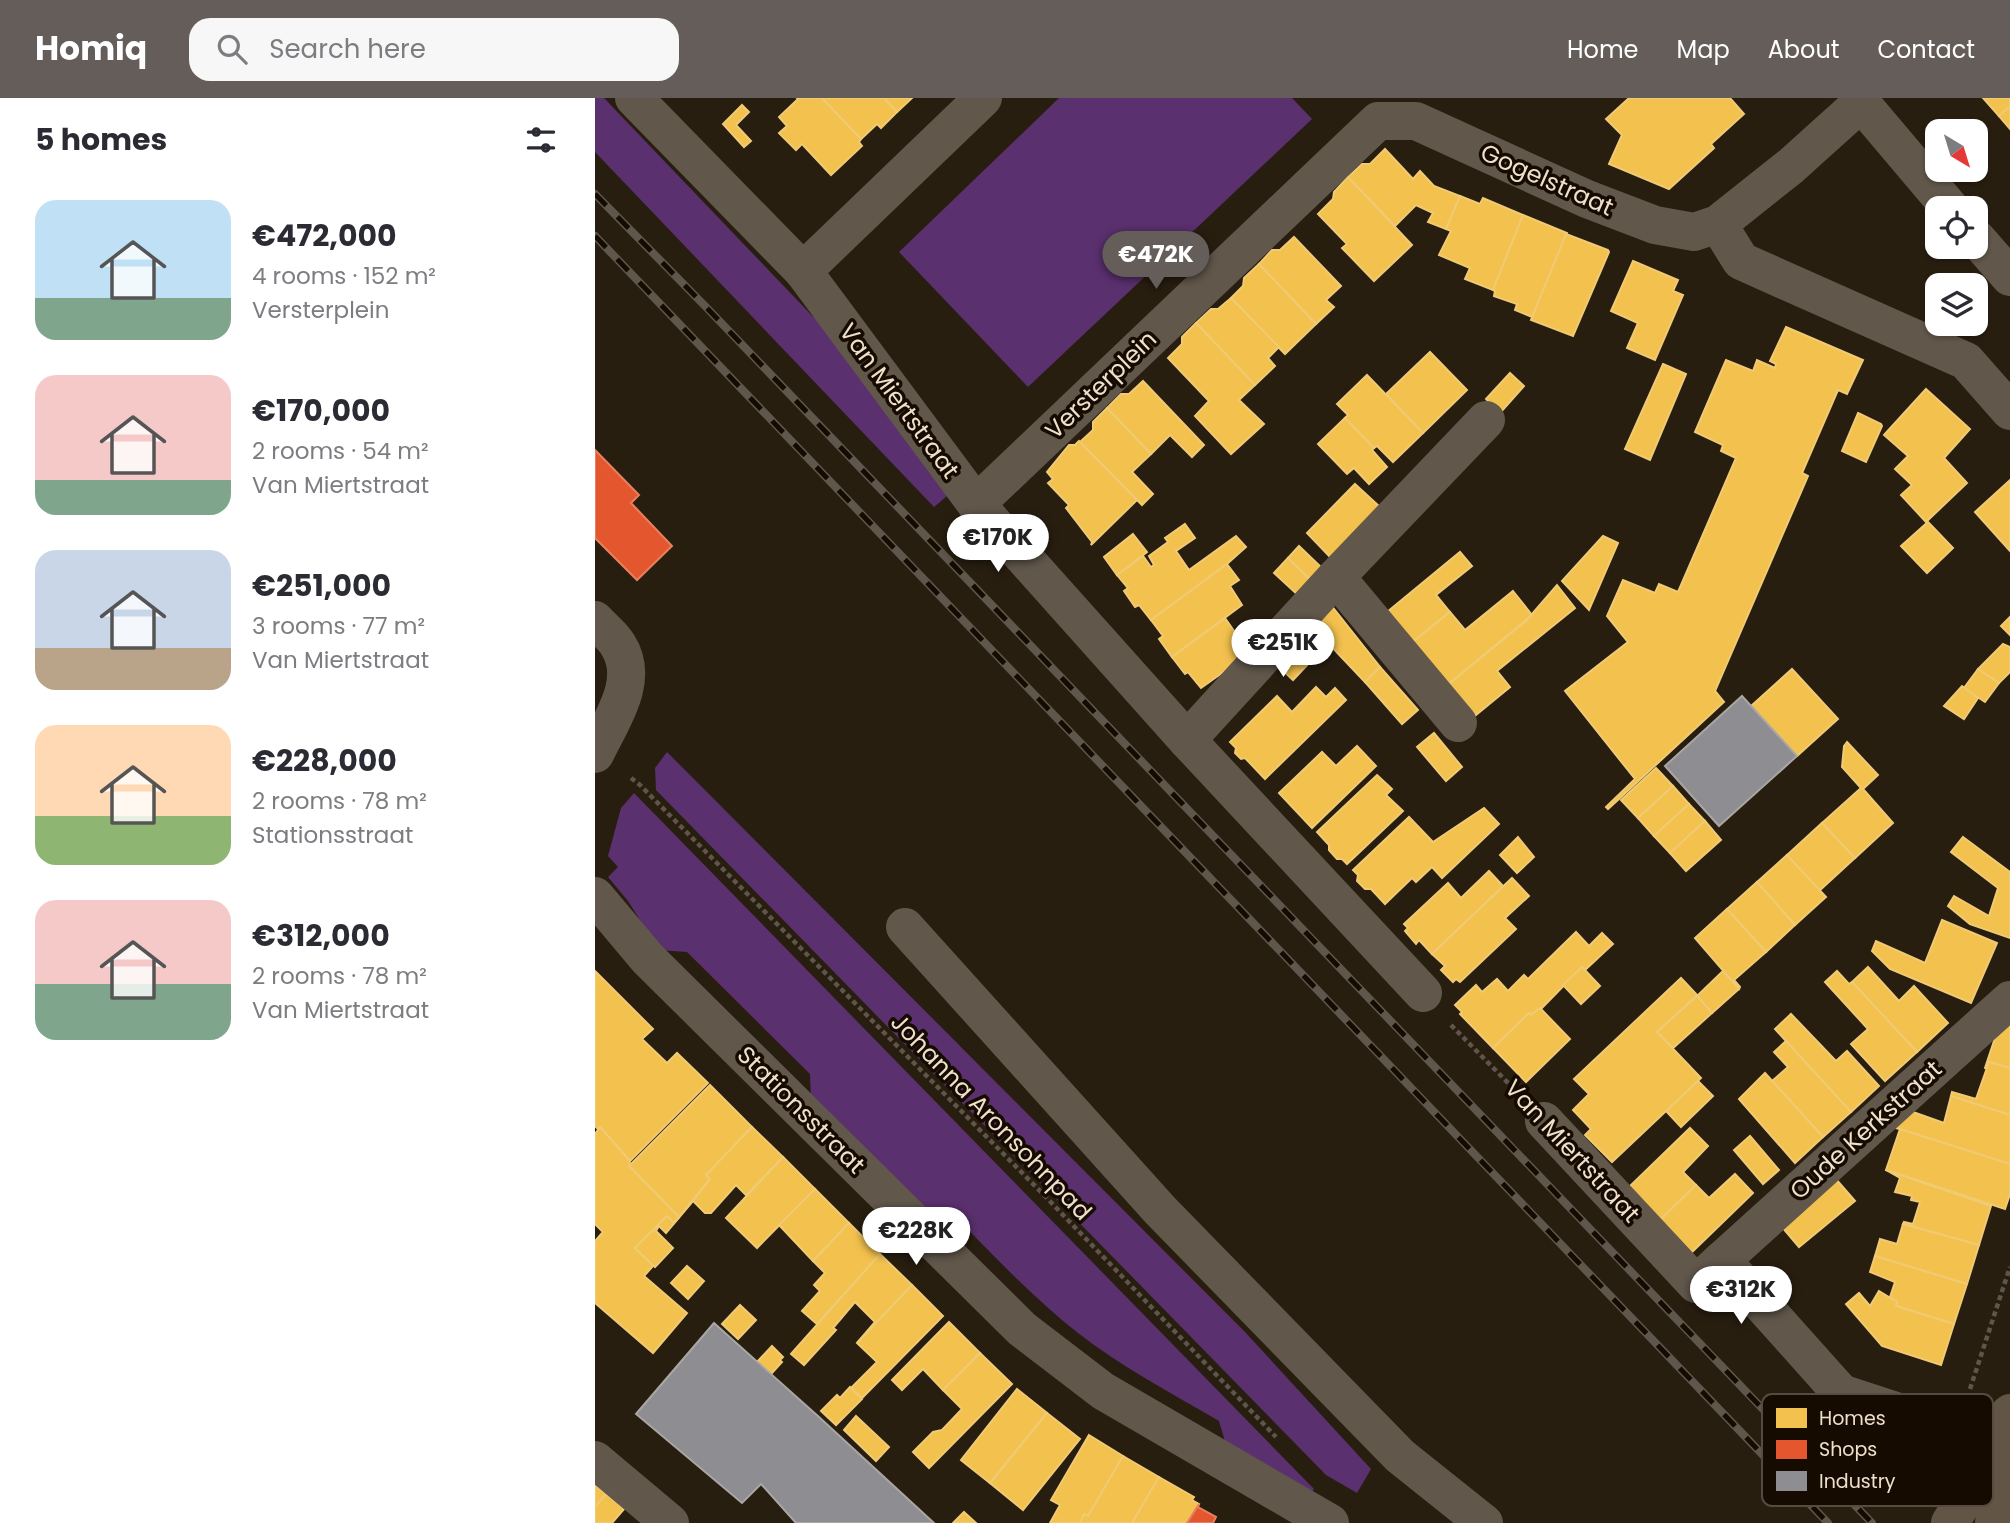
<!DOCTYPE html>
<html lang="en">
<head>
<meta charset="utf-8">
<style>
  :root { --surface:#fff; --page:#f7f7f7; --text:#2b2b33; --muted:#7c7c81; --accent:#645d5a }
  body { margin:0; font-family:Poppins,sans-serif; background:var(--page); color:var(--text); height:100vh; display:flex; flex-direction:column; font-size:26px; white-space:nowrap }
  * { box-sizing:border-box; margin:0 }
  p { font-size:23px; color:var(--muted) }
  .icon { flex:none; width:38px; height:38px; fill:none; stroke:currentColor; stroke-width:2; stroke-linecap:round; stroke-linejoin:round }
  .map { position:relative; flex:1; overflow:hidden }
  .panel { display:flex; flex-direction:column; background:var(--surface); width:595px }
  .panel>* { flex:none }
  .needle { width:46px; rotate:142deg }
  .tools { position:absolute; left:1330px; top:21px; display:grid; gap:14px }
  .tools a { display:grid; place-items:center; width:63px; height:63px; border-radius:14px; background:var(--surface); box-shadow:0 2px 5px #0004; font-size:35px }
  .price { position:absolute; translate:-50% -60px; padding:0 16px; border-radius:24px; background:#fff; color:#222; font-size:23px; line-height:46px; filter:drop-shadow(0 2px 4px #0008) }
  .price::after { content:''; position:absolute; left:50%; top:42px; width:21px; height:16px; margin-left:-10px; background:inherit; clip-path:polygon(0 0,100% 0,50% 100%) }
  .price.on { background:var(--accent); color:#fff }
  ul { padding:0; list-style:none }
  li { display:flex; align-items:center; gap:21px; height:175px; padding:0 35px }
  li span { display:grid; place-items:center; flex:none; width:196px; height:140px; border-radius:21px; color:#555 }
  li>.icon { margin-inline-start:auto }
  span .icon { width:84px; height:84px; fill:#fffc; stroke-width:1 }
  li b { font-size:30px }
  h2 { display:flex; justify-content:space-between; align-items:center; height:84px; padding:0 35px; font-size:30px }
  header { display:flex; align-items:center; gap:42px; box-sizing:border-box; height:98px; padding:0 35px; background:var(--accent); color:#fff }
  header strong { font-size:33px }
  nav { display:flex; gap:38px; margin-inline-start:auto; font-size:24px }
  .search { width:490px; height:63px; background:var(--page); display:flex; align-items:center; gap:18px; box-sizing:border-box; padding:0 24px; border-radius:21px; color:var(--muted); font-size:26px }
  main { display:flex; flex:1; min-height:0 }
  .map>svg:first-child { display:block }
  .green { fill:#5a306e }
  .homes { fill:#f2c14e; stroke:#f1ca74; stroke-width:2 }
  .shops { fill:#e4572e; stroke:#e7805d; stroke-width:2 }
  .industry { fill:#8d8d92; stroke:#aaa6a3; stroke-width:2 }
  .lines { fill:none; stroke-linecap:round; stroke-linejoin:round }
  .path { stroke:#5f554b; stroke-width:4.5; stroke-dasharray:5 3.5; stroke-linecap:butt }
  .minor { stroke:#61574b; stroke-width:38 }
  .major { stroke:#635545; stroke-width:38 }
  .rail-casing { stroke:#5f574c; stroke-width:8 }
  .rail { stroke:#150b01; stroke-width:5; stroke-dasharray:16; stroke-linecap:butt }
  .labels { text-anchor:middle; stroke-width:7; stroke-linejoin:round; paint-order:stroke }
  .street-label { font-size:24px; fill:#efdfcc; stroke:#150b01 }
  .key { fill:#150b01; stroke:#564b3e; stroke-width:2 }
  .key-label { font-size:19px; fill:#efdfcc }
</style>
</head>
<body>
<header>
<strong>Homiq</strong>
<div class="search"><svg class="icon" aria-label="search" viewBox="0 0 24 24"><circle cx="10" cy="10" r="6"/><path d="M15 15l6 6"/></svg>Search here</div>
<nav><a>Home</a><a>Map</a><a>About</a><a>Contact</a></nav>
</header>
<main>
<section class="panel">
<h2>5 homes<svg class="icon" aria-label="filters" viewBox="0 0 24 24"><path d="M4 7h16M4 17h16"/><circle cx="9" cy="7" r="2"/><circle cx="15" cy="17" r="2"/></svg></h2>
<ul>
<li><span style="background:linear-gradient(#bfe0f5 70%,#7fa58c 0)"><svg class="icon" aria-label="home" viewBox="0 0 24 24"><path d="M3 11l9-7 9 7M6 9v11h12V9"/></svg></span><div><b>€472,000</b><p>4 rooms · 152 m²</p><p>Versterplein</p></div></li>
<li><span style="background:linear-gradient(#f6c9c9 75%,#7fa58c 0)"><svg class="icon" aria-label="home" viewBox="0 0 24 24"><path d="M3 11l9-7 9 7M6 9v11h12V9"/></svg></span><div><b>€170,000</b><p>2 rooms · 54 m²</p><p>Van Miertstraat</p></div></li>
<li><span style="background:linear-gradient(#c9d6e8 70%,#b9a48a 0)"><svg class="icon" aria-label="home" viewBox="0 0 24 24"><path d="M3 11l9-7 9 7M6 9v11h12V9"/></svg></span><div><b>€251,000</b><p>3 rooms · 77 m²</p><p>Van Miertstraat</p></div></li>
<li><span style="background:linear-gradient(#ffd9b3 65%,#8fb573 0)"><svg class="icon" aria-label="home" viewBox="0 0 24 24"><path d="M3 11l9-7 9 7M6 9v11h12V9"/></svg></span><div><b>€228,000</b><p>2 rooms · 78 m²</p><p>Stationsstraat</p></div></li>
<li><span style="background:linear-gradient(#f6c9c9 60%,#7fa58c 0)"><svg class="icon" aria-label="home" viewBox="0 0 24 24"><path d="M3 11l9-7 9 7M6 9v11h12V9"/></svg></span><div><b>€312,000</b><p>2 rooms · 78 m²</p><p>Van Miertstraat</p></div></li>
</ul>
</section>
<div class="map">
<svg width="1415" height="1425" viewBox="0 0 1415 1425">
  <rect width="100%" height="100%" fill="#281e10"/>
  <g class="green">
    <polygon points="0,0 9,0 226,227 352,398 339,409 0,54"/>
    <polygon points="464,0 697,0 717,21 433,289 304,154"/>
    <polygon points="72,654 650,1234 776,1371 762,1395 731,1377 61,692 60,670"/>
    <path d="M39,695L719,1391L715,1397L631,1347L624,1323C576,1295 527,1269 483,1235C435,1197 393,1152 351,1109L325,1110L216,1002L215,976L92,854L64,852L33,803L13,779L23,769L13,758L26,710Z"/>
  </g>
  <g class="homes">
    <polygon points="202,0 227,0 266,41 264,44 267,48 236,77 207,46 201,52 184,35 192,28 184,19 203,1"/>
    <polygon points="227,0 289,0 302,14 286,30 282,26 266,41"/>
    <polygon points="289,0 317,0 302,14"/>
    <polygon points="1034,0 1135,0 1149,16 1116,46 1119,50 1074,91 1014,66 1027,37 1011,21"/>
    <polygon points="1388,0 1415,0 1415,8 1404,18"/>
    <polygon points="147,7 154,14 141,27 156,43 149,49 128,26"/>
    <polygon points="1415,8 1415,31 1404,18"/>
    <polygon points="790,51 818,81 825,73 839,88 865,98 851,131 833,124 838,115 821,107 800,128 753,79 767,66 775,66"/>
    <polygon points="753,79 817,147 779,183 747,150 752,146 723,116 738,101 739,94"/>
    <polygon points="865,98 885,106 888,100 928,117 898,192 870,181 875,170 844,157 856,133 851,131"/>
    <polygon points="928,117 972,135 937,219 920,212 922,206 899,198 900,193 898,192"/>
    <polygon points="971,136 1013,152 1014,154 978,238 936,222"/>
    <polygon points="699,139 746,188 731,202 739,209 721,226 664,166 677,152 685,152"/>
    <polygon points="1038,163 1083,182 1078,193 1088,197 1060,262 1032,250 1043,225 1016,213"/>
    <polygon points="664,166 721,226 690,256 636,200 648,188 649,180"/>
    <polygon points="636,200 684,249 673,260 680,268 660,287 601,225 616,211 623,211"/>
    <polygon points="601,225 660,287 644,302 669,326 636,356 600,318 614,303 573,260 587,246 587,239"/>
    <polygon points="1191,229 1268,262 1252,296 1243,292 1207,375 1213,378 1120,593 1129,604 1013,711 1011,709 1040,681 970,593 1033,544 1012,518 1028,482 1060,495 1064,486 1083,494 1141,360 1126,353 1128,347 1100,334 1131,262 1158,273 1162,262 1180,270 1181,266 1175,263"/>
    <polygon points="835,254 872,292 828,335 791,296"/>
    <polygon points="1068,266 1091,276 1055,362 1030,351"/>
    <polygon points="915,275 929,288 905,315 891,301"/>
    <polygon points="772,277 828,335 798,364 782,348 779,350 750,320 753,317 742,306"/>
    <polygon points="548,283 609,347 597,359 575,337 556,356 512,310 526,296 534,296"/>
    <polygon points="1331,291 1375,331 1349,360 1372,385 1331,424 1306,397 1317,387 1300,371 1313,358 1289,337"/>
    <polygon points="512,310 556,356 537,374 558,396 547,407 485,344 498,332 498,324"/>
    <polygon points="1263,315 1286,326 1287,328 1271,364 1247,353"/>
    <polygon points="750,320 779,350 777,352 792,369 774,386 759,370 752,376 723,346"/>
    <polygon points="484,343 542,402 496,447 497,444 471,410 474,407 453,385 458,381 452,374 474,347 480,347"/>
    <polygon points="1415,382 1415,453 1380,414"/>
    <polygon points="760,386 785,409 737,461 712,435"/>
    <polygon points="1333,424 1358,450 1332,475 1306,448"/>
    <polygon points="590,426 600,440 581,453 594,472 641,438 651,449 632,466 556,522 544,507 540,509 529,493 533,490 522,477 548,458 556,469 559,467 554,458 573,444 570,440"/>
    <polygon points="538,436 552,454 522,477 509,459"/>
    <polygon points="1008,438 1023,445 994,512 967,483"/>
    <polygon points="704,448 729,472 718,484 693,460"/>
    <polygon points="865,454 877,468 841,497 855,514 815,546 791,515"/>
    <polygon points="693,460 716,483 703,497 679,475"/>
    <polygon points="632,466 644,482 635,488 647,507 577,559 564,541 568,538 556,522"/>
    <polygon points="962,487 980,510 902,573 915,589 876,621 850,589 931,523"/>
    <polygon points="918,493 937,517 850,589 815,546 855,514 870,532"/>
    <polygon points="736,507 785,569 770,584 733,545 698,582 681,566"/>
    <polygon points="1415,519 1415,537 1406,528"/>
    <polygon points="630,520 644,540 668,523 679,538 606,590 593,574 590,576 577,559"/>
    <polygon points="1408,546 1415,549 1415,574 1404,585 1383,571"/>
    <polygon points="785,569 823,612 807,626 770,584"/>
    <polygon points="1197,571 1243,621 1202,658 1156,608"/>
    <polygon points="1383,571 1404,585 1390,604 1369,590"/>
    <polygon points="1367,588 1383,600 1369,621 1349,608"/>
    <polygon points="721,589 731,599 740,590 751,602 670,681 650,660 646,661 640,655 641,650 635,644 682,598 697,614"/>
    <polygon points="839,635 867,669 851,683 822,649"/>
    <polygon points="1252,644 1283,677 1268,691 1298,725 1260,760 1227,725 1266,690 1247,669 1249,648"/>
    <polygon points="762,648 781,668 717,730 684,695 727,654 741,668"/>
    <polygon points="1061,670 1078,688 1043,720 1026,702"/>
    <polygon points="782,677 797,691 791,697 808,713 752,766 747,761 742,761 734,752 734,747 722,734"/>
    <polygon points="1078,688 1094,706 1059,738 1043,720"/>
    <polygon points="1094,706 1110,723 1075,755 1059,738"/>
    <polygon points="889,710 904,726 847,780 837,769 821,784 817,780 790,806 776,791 770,791 762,783 763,777 758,772 814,719 838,744"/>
    <polygon points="1110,723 1126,742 1091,773 1075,755"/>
    <polygon points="1227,725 1260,760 1224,793 1192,757"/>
    <polygon points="923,739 939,759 922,775 905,757"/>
    <polygon points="1368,739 1415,774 1415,840 1375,826 1353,808 1359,798 1394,818 1403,790 1356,754"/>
    <polygon points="1192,757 1231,799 1200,827 1162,784"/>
    <polygon points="894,773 908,788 837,856 824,842 821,846 810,833 813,830 809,826 853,785 866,800"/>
    <polygon points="917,780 934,798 910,820 921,831 865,884 861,881 858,884 846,872 850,868 837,856"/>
    <polygon points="1162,784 1200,827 1171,854 1132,811"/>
    <polygon points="1132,811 1171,854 1139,882 1145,889 1144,891 1100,840"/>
    <polygon points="1347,822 1402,845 1376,905 1295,871 1277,853 1281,843 1330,865"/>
    <polygon points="981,834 994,848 1007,835 1018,846 990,872 987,869 946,911 936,917 934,915 898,950 865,916 867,914 860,907 881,887 887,894 902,881 913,893 929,877 933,881"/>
    <polygon points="987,869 1005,888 986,906 968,887"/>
    <polygon points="1273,869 1304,903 1319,888 1353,925 1322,954 1257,884"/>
    <polygon points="0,873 58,931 47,941 72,965 82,955 113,985 35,1063 5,1029 3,1031 0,1028"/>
    <polygon points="1128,873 1144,891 1117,915 1102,898"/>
    <polygon points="1242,873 1254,886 1257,884 1322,954 1290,983 1256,946 1273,931 1230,884"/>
    <polygon points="1086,880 1102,897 1062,934 1106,980 1017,1064 990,1037 996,1031 978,1012 994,996 979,981"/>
    <polygon points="1102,898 1117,915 1078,950 1062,934"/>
    <polygon points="945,910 975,941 931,984 898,950 934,915 936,917"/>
    <polygon points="1196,916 1241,963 1252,953 1284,988 1256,1014 1180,931"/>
    <polygon points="1415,924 1415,970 1394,964 1392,971 1390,970 1401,937"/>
    <polygon points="1191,943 1256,1014 1228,1039 1177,983 1193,969 1179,954"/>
    <polygon points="1394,964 1415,970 1415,1017 1356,998 1357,994 1381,1001"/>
    <polygon points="1170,975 1228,1039 1200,1065 1144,1001"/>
    <polygon points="1103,983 1118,998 1086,1029 1071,1013"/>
    <polygon points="115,987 157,1029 111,1077 115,1081 84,1119 34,1068"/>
    <polygon points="1356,998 1415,1017 1415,1066 1298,1029 1315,1013 1349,1025"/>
    <polygon points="5,1029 35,1063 34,1068 84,1119 79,1125 72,1118 40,1150 58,1168 49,1178 92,1215 58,1255 0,1205 0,1143 8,1134 0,1126 0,1036"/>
    <polygon points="157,1029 188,1059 151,1097 141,1087 116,1115 110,1115 98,1103 115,1081 111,1077"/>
    <polygon points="1095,1030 1113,1048 1088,1074 1101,1087 1064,1123 1033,1090"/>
    <polygon points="1305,1031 1415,1066 1415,1096 1410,1111 1291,1072"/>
    <polygon points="1155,1038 1184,1072 1168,1086 1139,1052"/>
    <polygon points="188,1059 220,1091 162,1150 131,1120"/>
    <polygon points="1291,1072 1396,1108 1384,1147 1308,1126 1309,1124 1318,1126 1325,1104 1316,1102 1317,1098 1300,1094 1305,1080"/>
    <polygon points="1140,1076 1158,1095 1096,1155 1064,1123 1101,1087 1114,1100"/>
    <polygon points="1240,1080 1260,1103 1204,1149 1187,1129"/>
    <polygon points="220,1091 254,1125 218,1163 184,1127"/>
    <polygon points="98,1103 71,1135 64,1128 61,1133 78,1150 60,1169 40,1150 72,1118 79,1125"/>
    <polygon points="254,1125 285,1156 222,1226 207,1213 225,1193 219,1187 230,1175 218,1163"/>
    <polygon points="1308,1126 1384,1147 1372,1186 1280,1158 1285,1141 1302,1146"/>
    <polygon points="285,1156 317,1187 262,1245 280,1224 260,1204 238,1230 241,1232 209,1267 196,1256"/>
    <polygon points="1280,1158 1372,1186 1359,1226 1301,1208 1302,1204 1295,1199 1300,1184 1275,1174"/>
    <polygon points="92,1168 109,1183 93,1201 76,1185"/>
    <polygon points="317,1187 348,1218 267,1300 256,1290 282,1264 262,1245"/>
    <polygon points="1284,1193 1302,1204 1301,1208 1359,1226 1346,1267 1287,1248 1251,1206 1264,1195 1275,1208"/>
    <polygon points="145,1207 161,1222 143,1241 127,1226"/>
    <polygon points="354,1224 385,1255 348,1292 328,1271 307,1292 297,1282"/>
    <polygon points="177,1248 188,1259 185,1262 187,1264 176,1276 162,1264"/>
    <polygon points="385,1255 417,1286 334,1370 318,1354 338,1334 347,1332 367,1311 348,1292"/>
    <polygon points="255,1289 267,1301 241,1327 226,1313 242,1297 245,1300"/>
    <polygon points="422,1291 452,1315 395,1385 366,1362"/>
    <polygon points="452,1315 485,1341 428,1412 395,1385"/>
    <polygon points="261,1318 294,1349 281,1363 249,1332"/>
    <polygon points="494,1337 528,1358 493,1418 489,1416 485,1425 455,1425 465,1407 456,1402"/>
    <polygon points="528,1358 564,1379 537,1425 485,1425 489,1416 493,1418"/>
    <polygon points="564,1379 599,1399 597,1402 604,1406 592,1425 537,1425"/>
    <polygon points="0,1387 11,1396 0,1409"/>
    <polygon points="11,1396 29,1411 17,1425 0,1425 0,1409"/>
    <polygon points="369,1414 381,1425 358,1425"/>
  </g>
  <g class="shops">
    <polygon points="0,352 44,397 36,405 77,448 42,482 0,440"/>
    <polygon points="604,1406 603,1409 621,1419 618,1425 592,1425"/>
  </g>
  <g class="industry">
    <polygon points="1147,598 1202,658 1124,728 1070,668"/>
    <polygon points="119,1225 224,1319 339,1425 201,1425 166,1386 147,1405 41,1316"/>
  </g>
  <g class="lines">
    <g class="path">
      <polyline points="36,680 45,687 447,1095 681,1339"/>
      <polyline points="856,927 919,991"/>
      <polyline points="1375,1291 1415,1169"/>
    </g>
    <g class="minor">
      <polyline points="39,0 208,173 381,406 592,642 828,895"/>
      <polyline points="1262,0 1355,110"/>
      <polyline points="1123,126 1146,163 1371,263 1415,313"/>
      <polyline points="1381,140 1415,179"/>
      <polyline points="208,173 388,0"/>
      <polyline points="381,406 783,23 821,23 992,101 1060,127 1099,134 1123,126 1196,68 1266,5"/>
      <polyline points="741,479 863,625"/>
      <path d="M0,522C7,530 18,538 23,547C46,583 15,624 0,656"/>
      <polyline points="592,642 741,479 891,322"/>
      <polyline points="0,798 53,861 427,1231 508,1293 735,1425"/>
      <polyline points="310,829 565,1112 805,1358 889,1425"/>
      <polyline points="949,1023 1101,1186 1127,1162 1246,1295 1362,1333 1407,1338"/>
      <polyline points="1127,1162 1415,902"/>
      <polyline points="0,1362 75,1425"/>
    </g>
    <g class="major">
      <polyline points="1355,1425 1404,1343"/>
      <polyline points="1399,1425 1407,1338 1415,1315"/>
    </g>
    <defs>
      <g id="rail">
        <polyline points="0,96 111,209 1277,1425"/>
        <polyline points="0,138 1233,1425"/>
      </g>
    </defs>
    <use href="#rail" class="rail-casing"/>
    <use href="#rail" class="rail"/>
  </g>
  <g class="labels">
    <g class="street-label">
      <text transform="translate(952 82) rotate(24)" y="8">Gogelstraat</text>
      <text transform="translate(506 287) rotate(-44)" y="8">Versterplein</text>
      <text transform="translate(304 303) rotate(54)" y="8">Van Miertstraat</text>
      <text transform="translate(206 1012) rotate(45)" y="8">Stationsstraat</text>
      <text transform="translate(396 1019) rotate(46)" y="8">Johanna Aronsohnpad</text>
      <text transform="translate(1271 1032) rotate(-42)" y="8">Oude Kerkstraat</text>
      <text transform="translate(977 1053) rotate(47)" y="8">Van Miertstraat</text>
    </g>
  </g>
  <rect x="1167" y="1296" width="231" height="112" rx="10" class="key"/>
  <rect x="1181" y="1310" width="31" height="20" fill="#f2c14e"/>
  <rect x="1181" y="1342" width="31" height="19" fill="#e4572e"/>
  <rect x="1181" y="1373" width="31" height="20" fill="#8d8d92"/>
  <g class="key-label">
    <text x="1224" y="1327">Homes</text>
    <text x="1224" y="1358">Shops</text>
    <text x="1224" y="1390">Industry</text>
  </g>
</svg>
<div class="tools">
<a><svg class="needle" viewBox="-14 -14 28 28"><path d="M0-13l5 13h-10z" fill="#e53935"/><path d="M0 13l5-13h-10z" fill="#7c7c81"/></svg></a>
<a><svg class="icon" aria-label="locate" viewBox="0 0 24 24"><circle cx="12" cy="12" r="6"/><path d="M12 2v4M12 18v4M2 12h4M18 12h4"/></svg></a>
<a><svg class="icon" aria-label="layers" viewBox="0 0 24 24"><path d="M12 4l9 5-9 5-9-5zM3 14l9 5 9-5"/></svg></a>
</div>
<b class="price on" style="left:561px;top:193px">€472K</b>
<b class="price" style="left:403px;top:476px">€170K</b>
<b class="price" style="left:688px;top:581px">€251K</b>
<b class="price" style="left:321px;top:1169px">€228K</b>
<b class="price" style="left:1146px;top:1228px">€312K</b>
</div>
</main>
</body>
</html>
